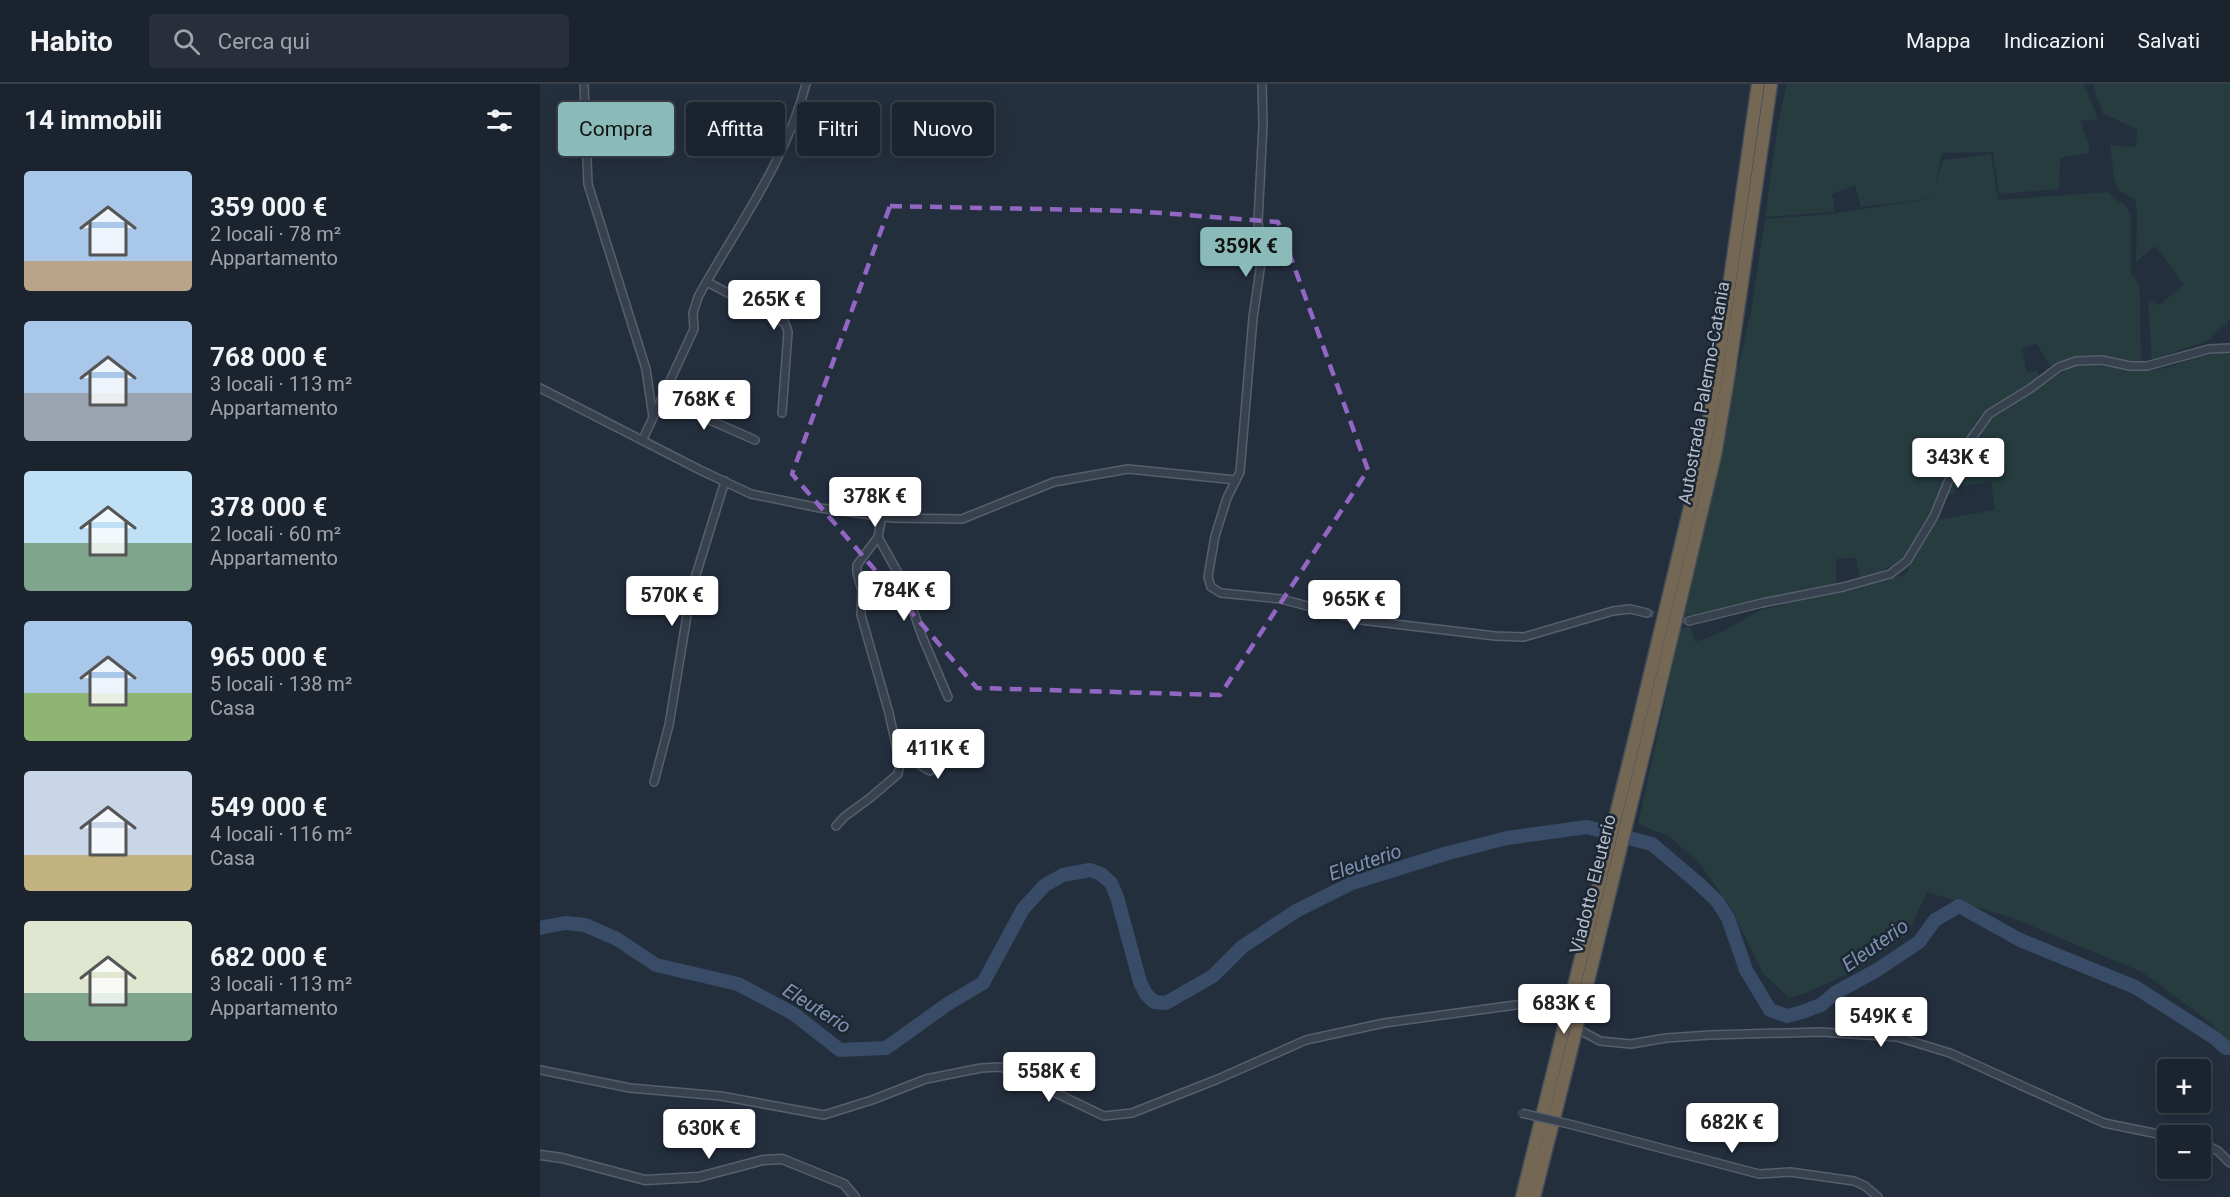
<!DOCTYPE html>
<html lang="it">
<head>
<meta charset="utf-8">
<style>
  :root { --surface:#1b232e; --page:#282f3a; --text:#f1f3f6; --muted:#a0a4aa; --line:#39404a; --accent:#8bbbb9 }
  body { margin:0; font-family:Roboto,sans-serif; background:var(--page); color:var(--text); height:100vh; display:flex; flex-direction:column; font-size:22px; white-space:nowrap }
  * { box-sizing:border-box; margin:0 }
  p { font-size:20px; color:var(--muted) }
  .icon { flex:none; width:33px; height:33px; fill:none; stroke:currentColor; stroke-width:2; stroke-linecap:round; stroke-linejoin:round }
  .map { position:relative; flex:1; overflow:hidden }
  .side { display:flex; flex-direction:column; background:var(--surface); width:540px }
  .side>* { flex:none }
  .guide { position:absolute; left:18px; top:18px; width:570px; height:54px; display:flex; gap:12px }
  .controls { position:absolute; left:1617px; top:975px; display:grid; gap:12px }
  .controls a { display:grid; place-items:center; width:54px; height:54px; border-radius:6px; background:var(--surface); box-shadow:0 3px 15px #0003,0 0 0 2px var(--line); font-size:30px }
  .price { position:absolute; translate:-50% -51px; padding:0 14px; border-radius:6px; background:#fff; color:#222; font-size:20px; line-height:39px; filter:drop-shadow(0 2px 3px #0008) }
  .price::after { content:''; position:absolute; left:50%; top:36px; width:18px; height:14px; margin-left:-9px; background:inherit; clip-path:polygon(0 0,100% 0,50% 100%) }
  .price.selected { background:var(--accent); color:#111 }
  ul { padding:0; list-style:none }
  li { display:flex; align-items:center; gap:18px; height:150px; padding:0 24px }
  li span { display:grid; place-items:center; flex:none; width:168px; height:120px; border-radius:6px; color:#555 }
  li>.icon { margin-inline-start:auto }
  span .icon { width:72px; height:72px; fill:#fffc; stroke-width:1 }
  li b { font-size:26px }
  h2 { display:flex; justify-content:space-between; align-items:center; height:72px; padding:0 24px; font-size:26px }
  .pill { padding:0 21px; border-radius:6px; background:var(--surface); box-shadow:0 3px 15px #0003,0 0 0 2px var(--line); font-size:21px; line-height:54px }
  .pill.selected { background:var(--accent); color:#111 }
  header { display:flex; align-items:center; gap:36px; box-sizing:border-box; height:84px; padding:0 30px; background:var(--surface); border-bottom:2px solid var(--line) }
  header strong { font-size:28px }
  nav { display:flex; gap:33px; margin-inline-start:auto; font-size:21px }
  .search { width:420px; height:54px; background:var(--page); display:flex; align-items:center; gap:15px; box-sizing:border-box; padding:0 21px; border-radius:6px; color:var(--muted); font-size:22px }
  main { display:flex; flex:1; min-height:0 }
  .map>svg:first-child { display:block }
  .green { fill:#263c3f }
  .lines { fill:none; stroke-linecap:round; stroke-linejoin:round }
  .river { stroke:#394c67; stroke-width:14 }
  .minor-tunnel { stroke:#3a4453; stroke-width:7; stroke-dasharray:7 3.5; stroke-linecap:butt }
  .minor-casing { stroke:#565f6c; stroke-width:10 }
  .tertiary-casing { stroke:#565f6c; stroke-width:11 }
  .motorway-casing { stroke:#434c59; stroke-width:15 }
  .minor { stroke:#38414e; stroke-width:7 }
  .tertiary { stroke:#38414e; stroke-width:8 }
  .motorway { stroke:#746855; stroke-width:12 }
  .minor-bridge-casing { stroke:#565f6c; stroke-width:10; stroke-linecap:butt }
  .motorway-bridge-casing { stroke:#434c59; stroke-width:15; stroke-linecap:butt }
  .minor-bridge { stroke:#38414e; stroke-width:7 }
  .motorway-bridge { stroke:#746855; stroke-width:12 }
  .marked { fill:none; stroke:#9266c3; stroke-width:4.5; stroke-dasharray:12 8; stroke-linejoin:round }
  .labels { text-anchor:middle; stroke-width:5; stroke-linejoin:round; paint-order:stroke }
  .street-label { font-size:18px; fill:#b4bcc9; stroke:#1d2633 }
  .water-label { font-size:20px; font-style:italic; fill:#7c92b1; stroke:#1d2633 }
</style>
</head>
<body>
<header>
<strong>Habito</strong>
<div class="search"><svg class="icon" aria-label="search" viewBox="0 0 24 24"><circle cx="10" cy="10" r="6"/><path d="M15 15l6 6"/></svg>Cerca qui</div>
<nav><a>Mappa</a><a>Indicazioni</a><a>Salvati</a></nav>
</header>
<main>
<section class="side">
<h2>14 immobili<svg class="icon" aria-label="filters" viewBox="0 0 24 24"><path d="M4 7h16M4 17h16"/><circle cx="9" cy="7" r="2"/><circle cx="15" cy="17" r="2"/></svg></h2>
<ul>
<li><span style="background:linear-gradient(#a9c7e8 75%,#b9a48a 0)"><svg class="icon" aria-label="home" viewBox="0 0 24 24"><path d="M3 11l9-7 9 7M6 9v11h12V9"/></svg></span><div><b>359 000 €</b><p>2 locali · 78 m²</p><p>Appartamento</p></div></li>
<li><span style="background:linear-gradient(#a9c7e8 60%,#9aa5b1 0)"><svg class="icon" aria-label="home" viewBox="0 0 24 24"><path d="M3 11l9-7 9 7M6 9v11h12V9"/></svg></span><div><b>768 000 €</b><p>3 locali · 113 m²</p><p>Appartamento</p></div></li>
<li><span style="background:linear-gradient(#bfe0f5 60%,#7fa58c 0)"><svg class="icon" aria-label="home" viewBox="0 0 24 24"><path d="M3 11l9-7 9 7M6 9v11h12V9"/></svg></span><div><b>378 000 €</b><p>2 locali · 60 m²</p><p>Appartamento</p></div></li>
<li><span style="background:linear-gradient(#a9c7e8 60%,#8fb573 0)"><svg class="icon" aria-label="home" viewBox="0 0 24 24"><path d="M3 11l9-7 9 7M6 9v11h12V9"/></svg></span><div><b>965 000 €</b><p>5 locali · 138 m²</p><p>Casa</p></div></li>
<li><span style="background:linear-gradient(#c9d6e8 70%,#c2b280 0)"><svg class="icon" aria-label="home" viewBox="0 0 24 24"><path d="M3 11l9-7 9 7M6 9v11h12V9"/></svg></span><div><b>549 000 €</b><p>4 locali · 116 m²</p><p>Casa</p></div></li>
<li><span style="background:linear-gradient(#dfe7d0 60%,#7fa58c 0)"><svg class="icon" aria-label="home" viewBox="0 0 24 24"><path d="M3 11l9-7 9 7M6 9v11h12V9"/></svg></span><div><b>682 000 €</b><p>3 locali · 113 m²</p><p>Appartamento</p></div></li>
</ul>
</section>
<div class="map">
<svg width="1690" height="1113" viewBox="0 0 1690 1113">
  <rect width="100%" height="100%" fill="#242f3e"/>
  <g class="green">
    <path d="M1247,0H1544L1558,35L1540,37L1549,60V69L1520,74L1519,105L1459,110L1453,68L1402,69L1395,105L1403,76L1451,70L1458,116L1568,108L1578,117L1586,121L1591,134V189L1598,199L1600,210L1601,278L1550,272L1529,274L1511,284L1497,260L1482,264L1487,289L1496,286L1500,293L1460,318L1437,335L1371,466C1356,483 1341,488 1320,495L1316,474L1296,475V500L1259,506L1251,510L1230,512L1220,517L1162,530L1144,532L1186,352L1197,286L1211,228L1225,135L1291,130L1394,114L1321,123L1315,101L1292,110L1295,128L1225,133L1238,39Z"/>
    <polygon points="1553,0 1690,0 1690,235 1669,256 1612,276 1608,216 1619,221 1644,201 1615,162 1596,178 1597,125 1595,116 1578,106 1574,94 1570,61 1596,63 1597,45 1563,30"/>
    <polygon points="1690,268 1690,960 1671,939 1602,888 1470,833 1387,808 1367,851 1317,886 1266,909 1249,914 1223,889 1192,826 1158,777 1128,752 1098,740 1141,544 1151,543 1155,558 1184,547 1218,527 1365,491 1396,436 1455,426 1451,398 1417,403 1413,411 1408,410 1418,389 1429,392 1439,375 1428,367 1439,348 1456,330 1532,282 1554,281 1617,286 1642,279 1658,272"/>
  </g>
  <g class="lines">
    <polyline class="river" points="0,844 25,839 45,841 77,855 116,881 198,900 254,930 300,966 346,964 409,919 443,899 483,825 505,801 523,791 550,786 561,790 571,799 577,813 600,898 606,910 614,918 626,919 673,892 702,863 756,827 812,799 908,769 967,754 1047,743 1112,760 1158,799 1177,817 1188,834 1206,886 1230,926 1247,932 1262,928 1281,921 1295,909 1337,886 1379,858 1395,836 1419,822 1480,856 1595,903 1675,954 1686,964 1690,964"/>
    <polyline class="minor-tunnel" points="1107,529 1149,537"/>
    <defs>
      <g id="minor">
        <polyline points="44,0 48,100 106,285 113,333"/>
        <polyline points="722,0 723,41 718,138 722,172 713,234 700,388 687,414 675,452 668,493 671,503 681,509 741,515 821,536 955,552 984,553 1073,527 1090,525 1107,529"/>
        <polyline points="258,25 318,46"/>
        <polyline points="167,198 245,239 248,248 242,329"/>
        <polyline points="0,304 160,386 211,410 280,424 353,434 422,435 514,398 588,385 696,396"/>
        <polyline points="122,315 215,356"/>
        <path d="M103,355L154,245L153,229L158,213C196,144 246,78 266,0"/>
        <polyline points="338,453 364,500 382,552 408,613"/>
        <polyline points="1149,537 1222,519 1303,503 1350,490 1367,477 1394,432 1408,398 1429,358 1449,330 1491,304 1519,283 1536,277 1562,276 1590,282 1607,282 1669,265 1690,264"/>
        <path d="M359,667C372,671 378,682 390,687L412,669L424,655"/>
        <polyline points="114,698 129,641 151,507 185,397"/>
        <polyline points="296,742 304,733 330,714 358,690 360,680 349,629 321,531 322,507 317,489 317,481 338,453 342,433"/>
        <polyline points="1036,944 1060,957 1091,960 1126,954 1170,951 1281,948 1357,953 1410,969 1564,1039 1628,1052"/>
        <polyline points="0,986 90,1004 181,1012 284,1031 332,1016 386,995 441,984 461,983 564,1032 592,1029 678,995 766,956 844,939 983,920 1000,923 1026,938"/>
        <polyline points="1033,1041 1219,1090 1250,1088 1314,1097 1325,1102 1338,1113"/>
        <polyline points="1660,1058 1678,1067 1690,1079"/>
      </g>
      <polyline id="tertiary" points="0,1071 22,1074 105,1096 159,1093 223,1076 242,1075 304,1100 315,1113"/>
      <g id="motorway">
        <polyline points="1095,653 1163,369 1175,300 1218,0"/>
        <polyline points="1107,656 1175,371 1187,301 1231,0"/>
        <polyline points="982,1113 1014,984"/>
        <polyline points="994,1113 1026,987"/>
      </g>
    </defs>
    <use href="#minor" class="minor-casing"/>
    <use href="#tertiary" class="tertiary-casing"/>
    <use href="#motorway" class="motorway-casing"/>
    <use href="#minor" class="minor"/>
    <use href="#tertiary" class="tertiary"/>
    <use href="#motorway" class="motorway"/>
    <defs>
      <polyline id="minor-bridge" points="981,1029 1033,1041"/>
      <g id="motorway-bridge">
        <polyline points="1014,984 1095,653"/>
        <polyline points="1026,987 1107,656"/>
      </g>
    </defs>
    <use href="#minor-bridge" class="minor-bridge-casing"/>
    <use href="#motorway-bridge" class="motorway-bridge-casing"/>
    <use href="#minor-bridge" class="minor-bridge"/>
    <use href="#motorway-bridge" class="motorway-bridge"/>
  </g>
  <path class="marked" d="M350,122L595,127L738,138L828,386L680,611L437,604L252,390Z"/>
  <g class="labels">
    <g class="street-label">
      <text transform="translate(1164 309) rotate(-80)" y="6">Autostrada Palermo-Catania</text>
      <text transform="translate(1053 800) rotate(-76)" y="6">Viadotto Eleuterio</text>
    </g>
    <g class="water-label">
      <text transform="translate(825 778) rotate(-19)" y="7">Eleuterio</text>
      <text transform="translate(1335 861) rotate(-35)" y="7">Eleuterio</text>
      <text transform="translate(277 924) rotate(32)" y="7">Eleuterio</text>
    </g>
  </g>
</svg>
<div class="controls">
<a>+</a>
<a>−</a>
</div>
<b class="price selected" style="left:706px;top:194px">359K €</b>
<b class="price" style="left:234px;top:247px">265K €</b>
<b class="price" style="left:164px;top:347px">768K €</b>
<b class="price" style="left:1418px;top:405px">343K €</b>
<b class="price" style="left:335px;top:444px">378K €</b>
<b class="price" style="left:364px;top:538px">784K €</b>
<b class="price" style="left:132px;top:543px">570K €</b>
<b class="price" style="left:814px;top:547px">965K €</b>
<b class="price" style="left:398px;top:696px">411K €</b>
<b class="price" style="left:1024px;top:951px">683K €</b>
<b class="price" style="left:1341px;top:964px">549K €</b>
<b class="price" style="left:509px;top:1019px">558K €</b>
<b class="price" style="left:1192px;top:1070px">682K €</b>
<b class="price" style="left:169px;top:1076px">630K €</b>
<div class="guide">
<a class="pill selected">Compra</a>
<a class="pill">Affitta</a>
<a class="pill">Filtri</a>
<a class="pill">Nuovo</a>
</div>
</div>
</main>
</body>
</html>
